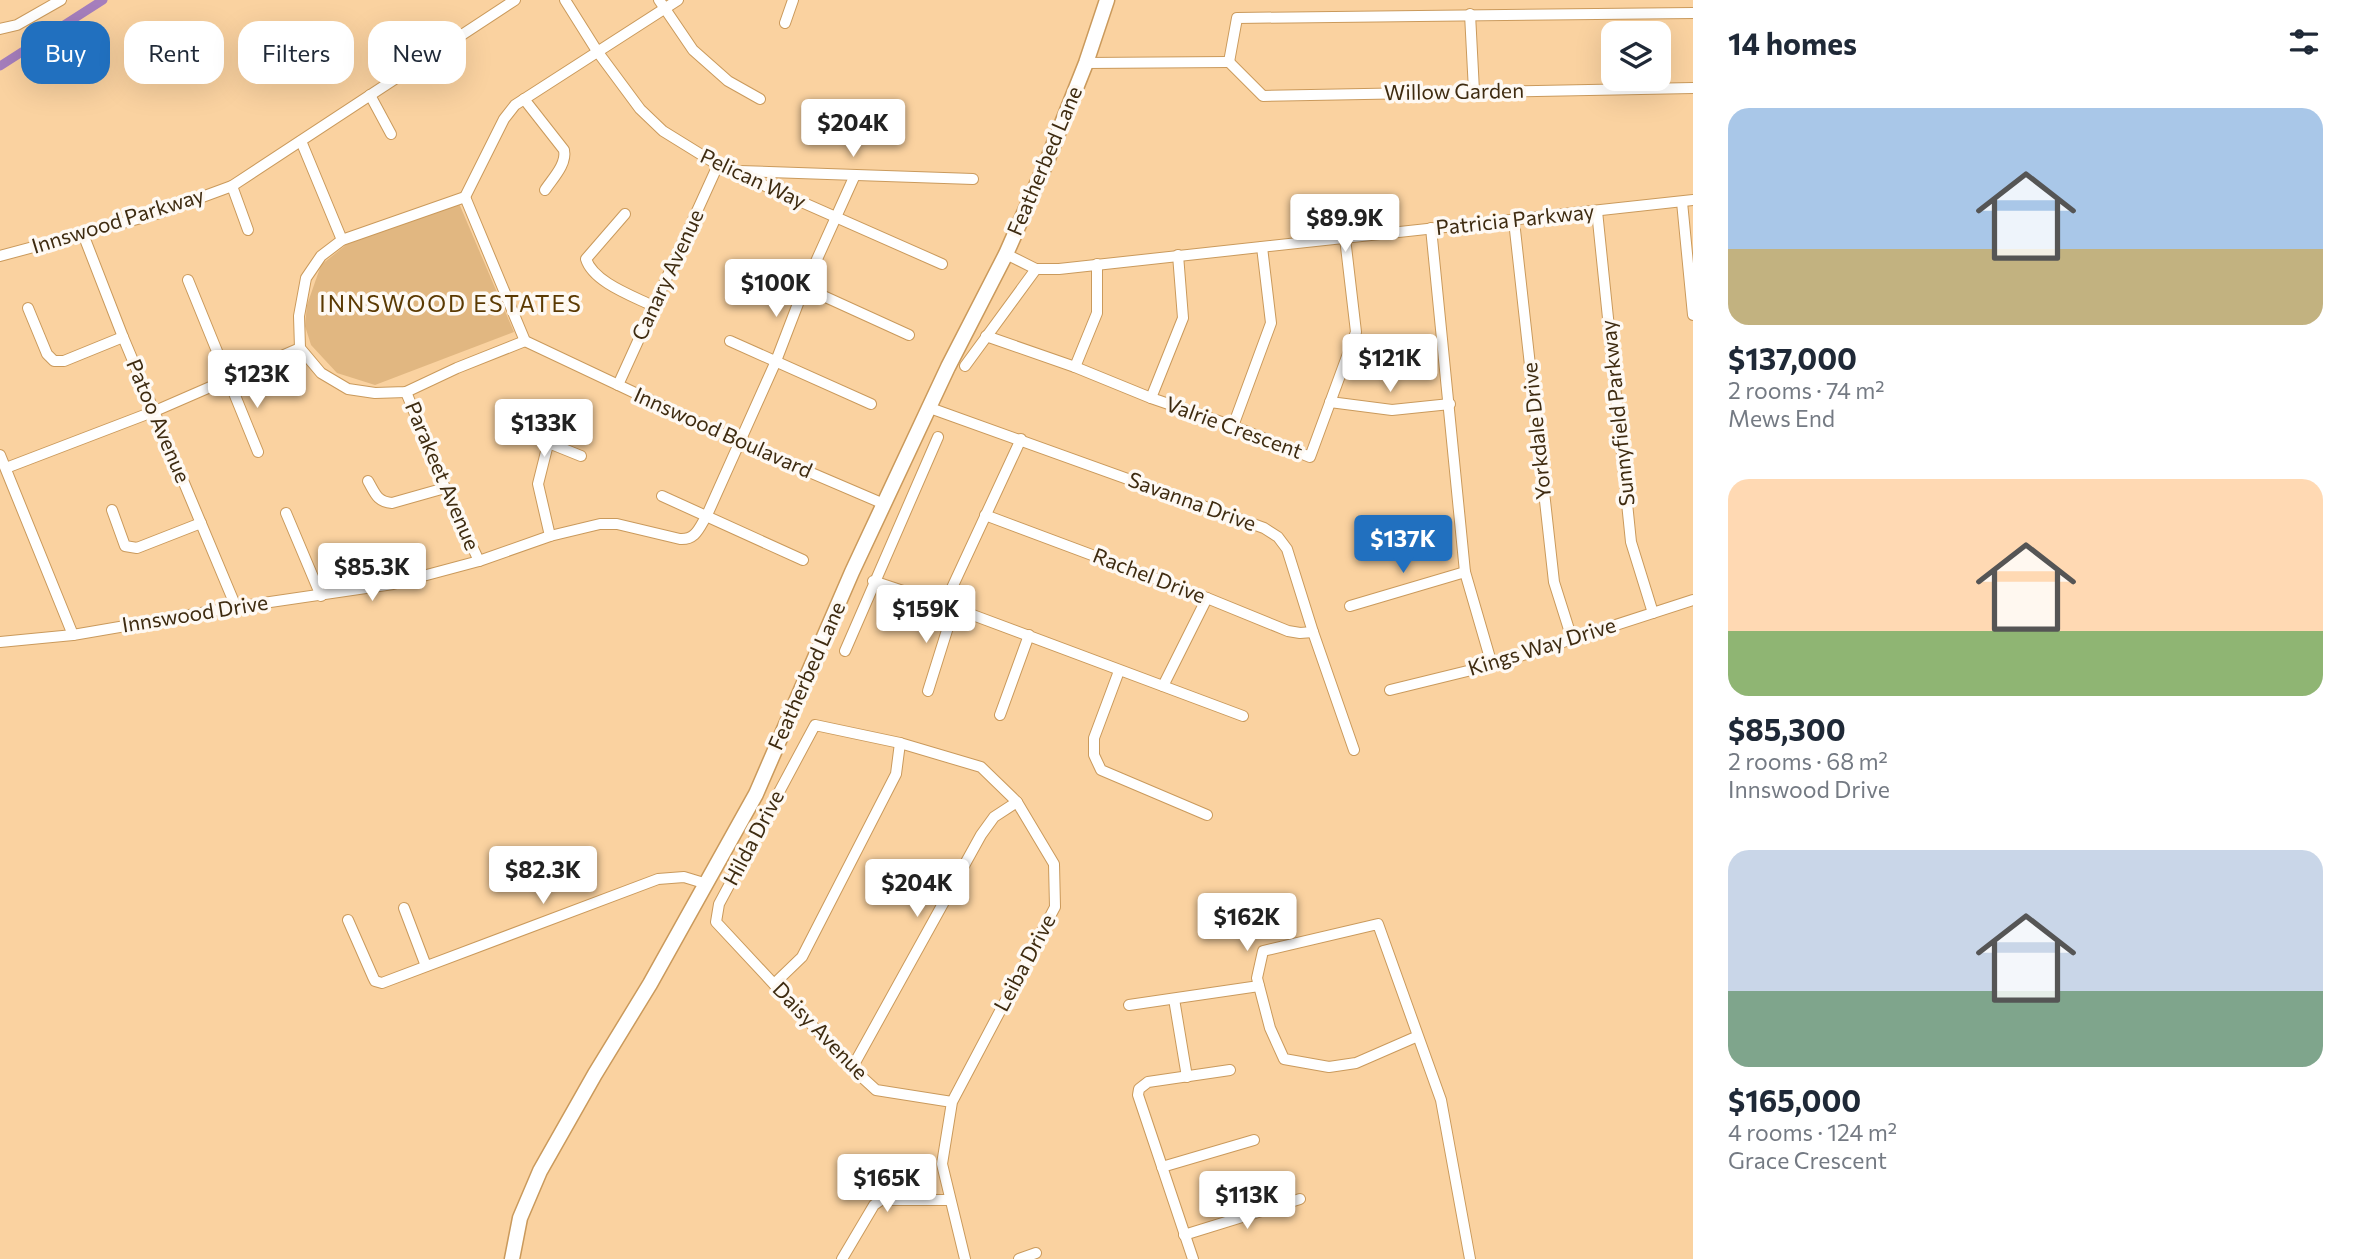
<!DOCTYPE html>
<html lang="en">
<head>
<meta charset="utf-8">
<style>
  :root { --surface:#fff; --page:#f6f6f7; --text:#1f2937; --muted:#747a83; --accent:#2170bf }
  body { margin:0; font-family:Commissioner,sans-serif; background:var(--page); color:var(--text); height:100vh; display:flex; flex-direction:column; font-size:26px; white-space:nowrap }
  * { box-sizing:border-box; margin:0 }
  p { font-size:23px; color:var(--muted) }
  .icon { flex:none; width:38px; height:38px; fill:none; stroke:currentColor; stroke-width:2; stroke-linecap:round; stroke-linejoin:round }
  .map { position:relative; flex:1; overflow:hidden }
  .drawer { display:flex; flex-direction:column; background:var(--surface); width:665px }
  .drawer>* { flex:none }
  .banner { position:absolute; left:21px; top:21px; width:665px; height:63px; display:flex; gap:14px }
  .fabs { position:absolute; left:1601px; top:21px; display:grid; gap:14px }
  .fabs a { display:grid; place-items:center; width:70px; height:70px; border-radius:14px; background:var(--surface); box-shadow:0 7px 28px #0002; font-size:35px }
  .price { position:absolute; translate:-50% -60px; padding:0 16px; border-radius:7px; background:#fff; color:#222; font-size:23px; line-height:46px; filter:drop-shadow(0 2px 4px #0008) }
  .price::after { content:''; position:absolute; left:50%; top:42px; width:21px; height:16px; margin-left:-10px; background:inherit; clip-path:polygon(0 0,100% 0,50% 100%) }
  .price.on { background:var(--accent); color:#fff }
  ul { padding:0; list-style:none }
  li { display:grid; align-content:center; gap:14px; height:371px; padding:0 35px }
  li span { display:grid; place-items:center; height:217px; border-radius:21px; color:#555 }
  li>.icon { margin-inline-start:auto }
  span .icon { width:126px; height:126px; fill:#fffc; stroke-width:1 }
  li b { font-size:30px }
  h2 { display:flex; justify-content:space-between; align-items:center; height:84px; padding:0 35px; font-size:30px }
  .pill { padding:0 24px; border-radius:21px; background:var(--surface); box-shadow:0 7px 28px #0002; font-size:24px; line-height:63px }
  .pill.on { background:var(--accent); color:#fff }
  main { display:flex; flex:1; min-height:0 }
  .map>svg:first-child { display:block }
  .green { fill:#e1b781 }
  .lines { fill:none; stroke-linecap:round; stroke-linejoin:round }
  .canal { stroke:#a57ebc; stroke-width:9 }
  .street-casing { stroke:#ca9a5c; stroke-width:12 }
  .secondary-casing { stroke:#ca9a5c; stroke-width:17 }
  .street { stroke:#fff; stroke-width:10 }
  .secondary { stroke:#fff; stroke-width:14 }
  .labels { text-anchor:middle; stroke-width:7; stroke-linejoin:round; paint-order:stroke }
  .street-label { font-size:21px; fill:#3e2b10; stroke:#fef9f3 }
  .neighbourhood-label { font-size:23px; letter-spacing:2px; fill:#5b3a03; stroke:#fef9f3 }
</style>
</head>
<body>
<main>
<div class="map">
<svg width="1693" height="1259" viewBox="0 0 1693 1259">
  <rect width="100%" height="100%" fill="#fad2a0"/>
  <polygon class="green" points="458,201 514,332 375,385 337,373 311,345 305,326 307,305 321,265 347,244"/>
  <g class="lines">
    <polyline class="canal" points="0,66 103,0"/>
    <defs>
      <g id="street">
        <polyline points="565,0 597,51 640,109 663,131 718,165 942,264"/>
        <polyline points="659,0 693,50 728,81 760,99"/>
        <polyline points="1470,14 1474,91"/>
        <polyline points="785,23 793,0"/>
        <polyline points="0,29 17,25 61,0"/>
        <polyline points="1229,62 1237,18 1693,13"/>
        <polyline points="1229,62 1263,96 1693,88"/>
        <polyline points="1086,63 1229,62"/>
        <polyline points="370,95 391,134"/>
        <path d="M524,99L564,150C567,164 553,178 545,190"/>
        <polyline points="301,141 342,240"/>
        <polyline points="739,171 973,179"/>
        <polyline points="232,186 248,230"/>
        <polyline points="465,197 525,341 739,442 884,504"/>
        <polyline points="465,197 342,240 321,256 306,278 299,316 300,348 321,373 348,389 375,393 406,392 457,368 525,341"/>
        <polyline points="465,197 504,119 515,105 678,0"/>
        <polyline points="1682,202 1693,315"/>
        <polyline points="1597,211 1631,542 1653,613"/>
        <path d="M625,214L586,259C593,282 633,296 653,306"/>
        <polyline points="1514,221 1554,582 1572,639"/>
        <polyline points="1431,228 1465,572 1492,665"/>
        <polyline points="83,234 123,337 236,607"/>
        <polyline points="1006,254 1036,269 1059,269 1693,200"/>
        <polyline points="0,256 156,214 232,186 515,0"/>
        <polyline points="764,269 909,335"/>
        <polyline points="188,280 258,452"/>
        <polyline points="28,308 47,354 54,361 64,361 123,337"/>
        <polyline points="986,336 1075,367 1151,398 1233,426 1310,457 1356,332 1345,238"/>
        <polyline points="730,341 871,404"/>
        <polyline points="965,366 1036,269"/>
        <polyline points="1075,367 1097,313 1097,264"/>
        <polyline points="618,385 718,165"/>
        <polyline points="406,392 445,488 479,561"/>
        <polyline points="1151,398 1183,318 1178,255"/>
        <polyline points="1330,402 1392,410 1450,404"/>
        <polyline points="930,408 1264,528 1278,537 1287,549 1313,632 1354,750"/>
        <polyline points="1233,426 1271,323 1262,247"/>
        <polyline points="519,431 581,456"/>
        <polyline points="548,444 538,484 550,536"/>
        <polyline points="0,455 73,635"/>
        <polyline points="6,468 155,411 300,348"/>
        <path d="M368,481C375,493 377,502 392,503L445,488"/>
        <polyline points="662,496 803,560"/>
        <polyline points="112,510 125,546 137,548 201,523"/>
        <polyline points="286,513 321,596"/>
        <polyline points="985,515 1207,598 1288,631 1300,633 1313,632"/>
        <polyline points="873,581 954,608 1243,716"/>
        <polyline points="944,605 1021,439"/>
        <polyline points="1350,606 1465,572"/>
        <path d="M0,642L73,635L236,607L393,584L479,561L550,536L600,524H617L680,539C696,540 699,528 707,515L776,361L804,288L855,175"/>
        <polyline points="845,651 938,437"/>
        <polyline points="1119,671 1094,738 1094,755 1101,770 1207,815"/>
        <polyline points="1163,686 1207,598"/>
        <polyline points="1390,690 1492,665 1693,600"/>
        <polyline points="928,691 954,608"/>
        <polyline points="1000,715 1029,635"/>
        <polyline points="404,908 426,966"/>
        <polyline points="348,920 373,977 375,981 382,983 658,879 684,877 707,884"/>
        <polyline points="774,984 802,957 896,774 900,743"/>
        <polyline points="1174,999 1187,1077"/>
        <polyline points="1129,1005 1259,986"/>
        <polyline points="1418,1036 1356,1063 1329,1067 1284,1059 1270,1028 1257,978 1263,951 1378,924 1441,1100 1470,1259"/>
        <polyline points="852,1068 981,835 994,817 1017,802"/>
        <polyline points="952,1102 876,1090 852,1068 716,922 719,904 815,725 900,743 981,767 1017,802 1054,864 1055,907 952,1102 942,1164 965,1259"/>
        <polyline points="1162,1167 1254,1140"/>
        <polyline points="1184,1235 1300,1199"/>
        <polyline points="842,1259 874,1205 881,1200 949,1200"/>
        <polyline points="1019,1259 1036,1253"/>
        <polyline points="1193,1259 1138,1095 1139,1089 1148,1082 1230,1070"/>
      </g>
      <polyline id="secondary" points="512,1259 520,1218 540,1171 595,1074 650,984 756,794 852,572 948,367 1006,254 1047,161 1086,63 1107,0"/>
    </defs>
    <use href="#street" class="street-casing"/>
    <use href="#secondary" class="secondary-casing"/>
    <use href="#street" class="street"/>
    <use href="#secondary" class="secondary"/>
  </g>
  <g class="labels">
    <g class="street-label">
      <text transform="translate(1454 92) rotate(-1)" y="7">Willow Garden</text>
      <text transform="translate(1045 161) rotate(-67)" y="7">Featherbed Lane</text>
      <text transform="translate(753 179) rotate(25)" y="7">Pelican Way</text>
      <text transform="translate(1515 220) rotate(-6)" y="7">Patricia Parkway</text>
      <text transform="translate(118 221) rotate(-17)" y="7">Innswood Parkway</text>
      <text transform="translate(668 275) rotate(-65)" y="7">Canary Avenue</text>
      <text transform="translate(1618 413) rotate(-96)" y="7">Sunnyfield Parkway</text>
      <text transform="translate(158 421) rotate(67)" y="7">Patoo Avenue</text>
      <text transform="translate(1234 428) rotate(20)" y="7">Valrie Crescent</text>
      <text transform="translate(1537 431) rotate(-96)" y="7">Yorkdale Drive</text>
      <text transform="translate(723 433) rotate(24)" y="7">Innswood Boulavard</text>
      <text transform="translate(442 476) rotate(67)" y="7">Parakeet Avenue</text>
      <text transform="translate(1192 502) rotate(20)" y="7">Savanna Drive</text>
      <text transform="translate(1149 576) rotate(21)" y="7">Rachel Drive</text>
      <text transform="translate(195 614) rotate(-9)" y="7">Innswood Drive</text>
      <text transform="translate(1542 647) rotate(-17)" y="7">Kings Way Drive</text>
      <text transform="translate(807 676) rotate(-66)" y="7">Featherbed Lane</text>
      <text transform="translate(754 838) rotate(-62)" y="7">Hilda Drive</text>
      <text transform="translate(1025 963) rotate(-62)" y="7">Leiba Drive</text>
      <text transform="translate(820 1031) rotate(46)" y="7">Daisy Avenue</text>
    </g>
    <g class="neighbourhood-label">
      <text x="451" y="312">INNSWOOD ESTATES</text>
    </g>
  </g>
</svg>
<div class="fabs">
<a><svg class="icon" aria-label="layers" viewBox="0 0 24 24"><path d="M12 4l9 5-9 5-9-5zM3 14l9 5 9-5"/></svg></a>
</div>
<b class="price" style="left:853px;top:159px">$204K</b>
<b class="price" style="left:1345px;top:254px">$89.9K</b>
<b class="price" style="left:776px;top:319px">$100K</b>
<b class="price" style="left:1390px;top:394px">$121K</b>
<b class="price" style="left:257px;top:410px">$123K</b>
<b class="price" style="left:544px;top:459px">$133K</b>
<b class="price on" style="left:1403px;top:575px">$137K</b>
<b class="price" style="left:372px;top:603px">$85.3K</b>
<b class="price" style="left:926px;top:645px">$159K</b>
<b class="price" style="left:543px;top:906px">$82.3K</b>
<b class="price" style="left:917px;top:919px">$204K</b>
<b class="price" style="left:1247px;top:953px">$162K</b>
<b class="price" style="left:887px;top:1214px">$165K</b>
<b class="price" style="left:1247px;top:1231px">$113K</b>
<div class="banner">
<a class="pill on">Buy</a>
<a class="pill">Rent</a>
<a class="pill">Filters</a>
<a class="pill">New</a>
</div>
</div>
<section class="drawer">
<h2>14 homes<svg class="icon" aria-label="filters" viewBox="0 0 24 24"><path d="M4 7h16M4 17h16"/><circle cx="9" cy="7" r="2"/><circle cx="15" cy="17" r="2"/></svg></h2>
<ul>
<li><span style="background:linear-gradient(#a9c7e8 65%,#c2b280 0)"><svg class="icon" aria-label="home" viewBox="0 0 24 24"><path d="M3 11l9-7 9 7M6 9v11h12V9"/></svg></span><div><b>$137,000</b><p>2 rooms · 74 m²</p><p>Mews End</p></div></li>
<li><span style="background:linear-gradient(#ffd9b3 70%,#8fb573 0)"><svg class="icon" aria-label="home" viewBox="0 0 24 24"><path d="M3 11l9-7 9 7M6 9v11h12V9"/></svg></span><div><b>$85,300</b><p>2 rooms · 68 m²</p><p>Innswood Drive</p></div></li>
<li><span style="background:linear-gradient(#c9d6e8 65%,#7fa58c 0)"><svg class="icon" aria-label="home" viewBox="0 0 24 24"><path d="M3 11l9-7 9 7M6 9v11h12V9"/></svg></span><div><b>$165,000</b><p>4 rooms · 124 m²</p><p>Grace Crescent</p></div></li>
</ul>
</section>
</main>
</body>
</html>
